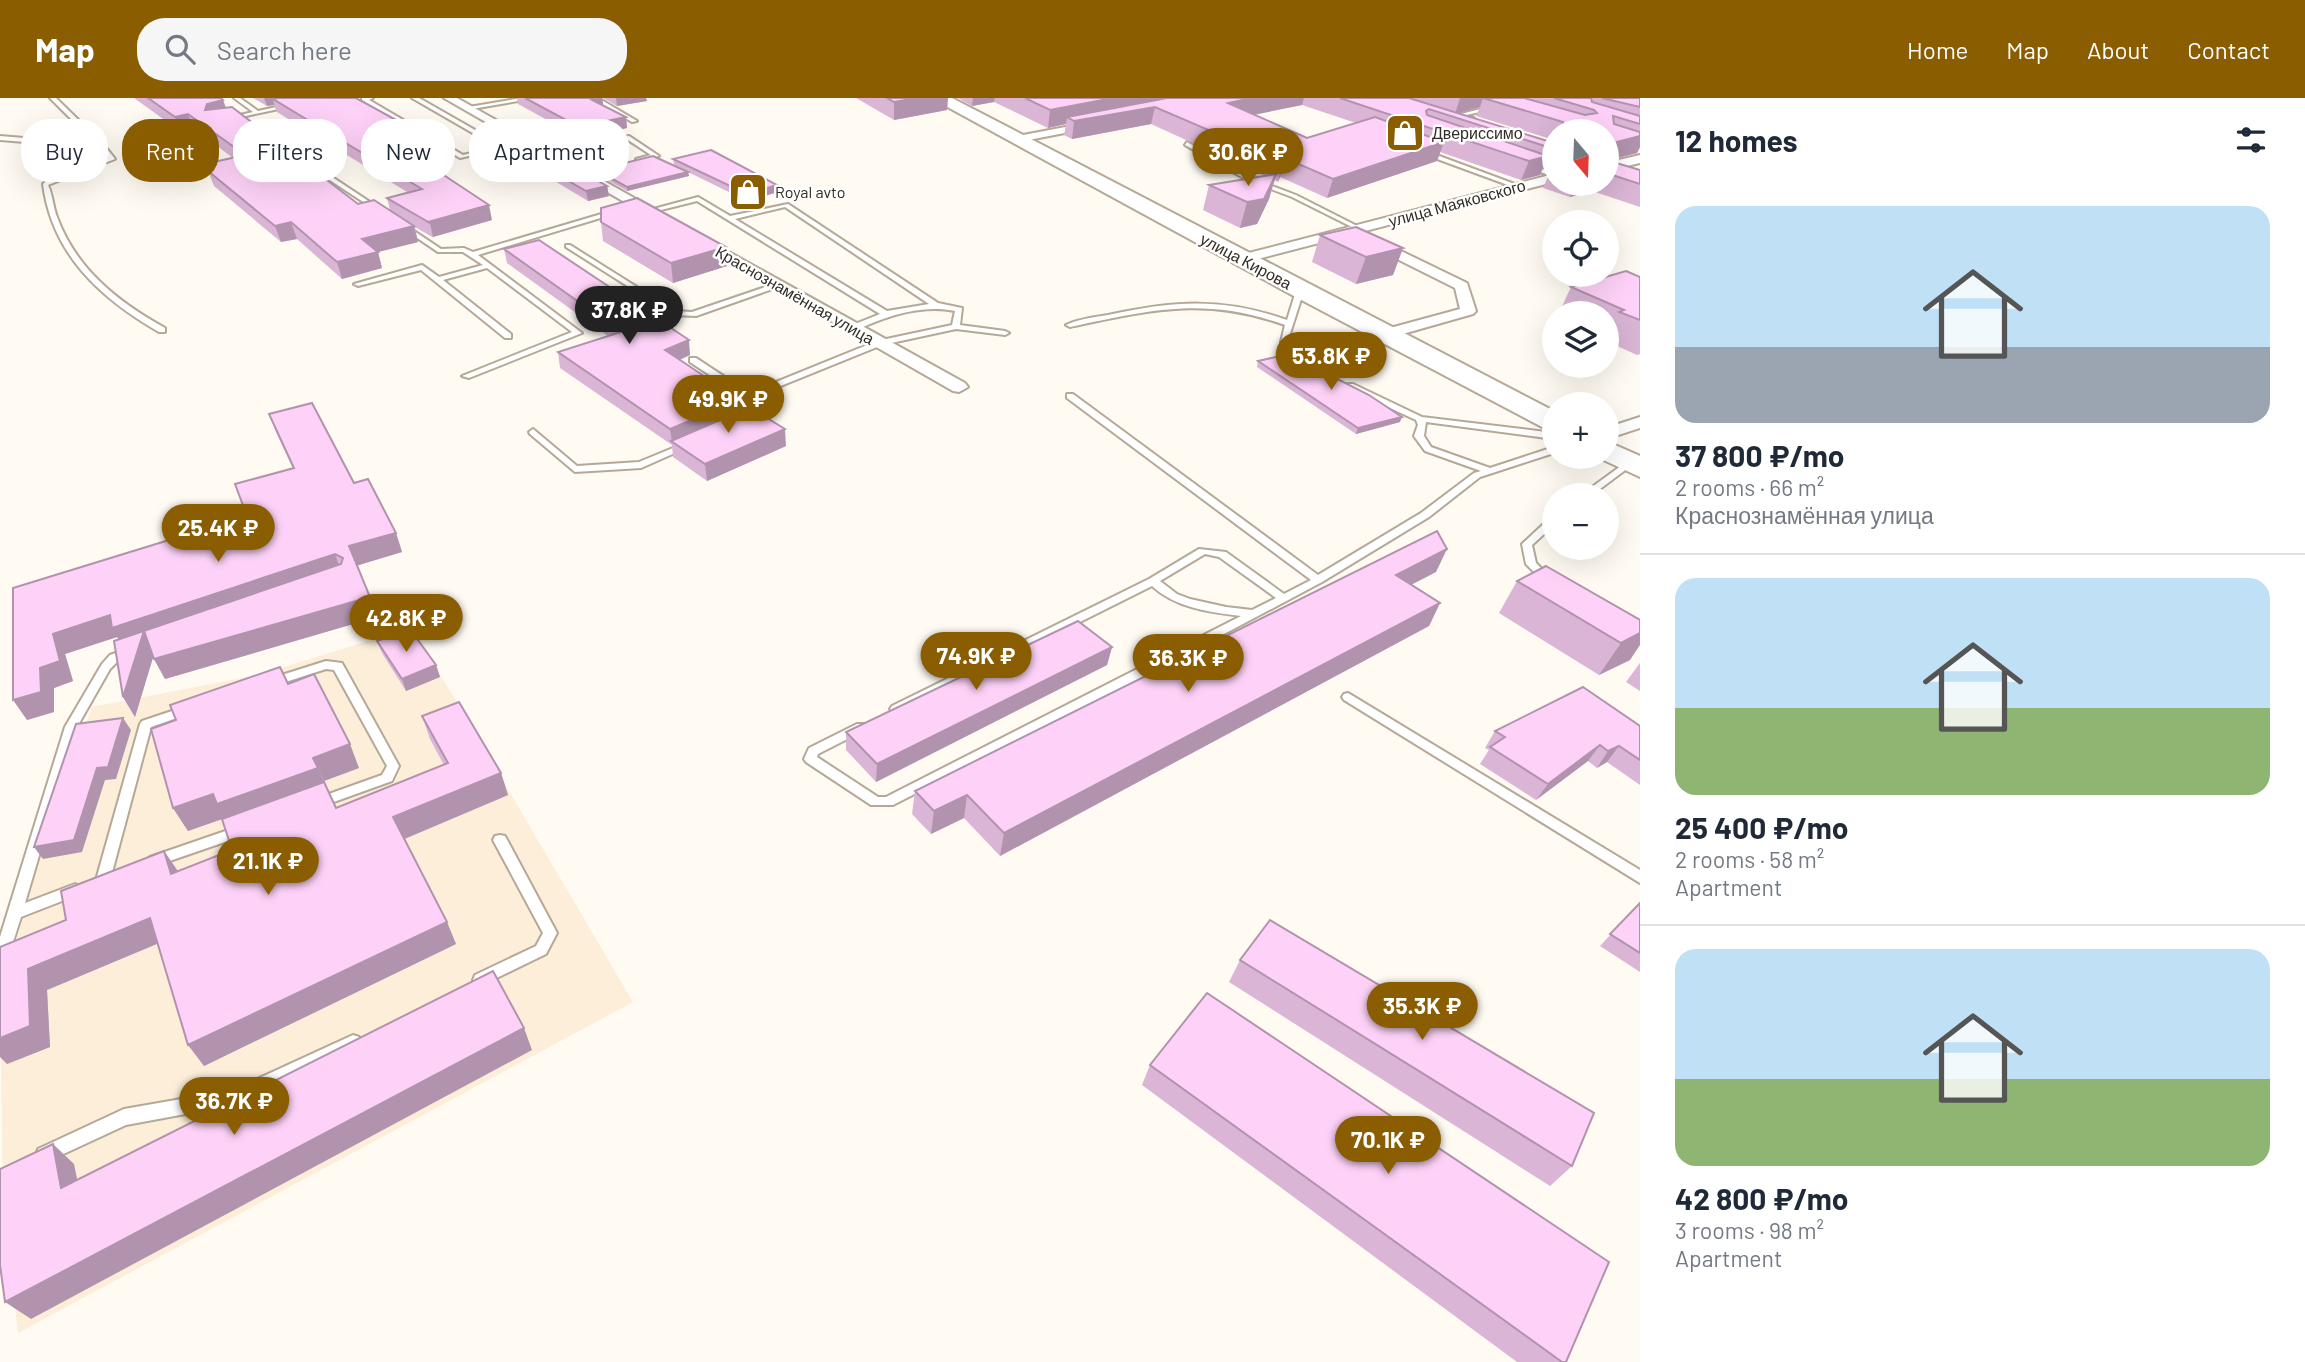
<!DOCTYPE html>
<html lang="en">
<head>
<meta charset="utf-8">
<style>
  :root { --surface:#fff; --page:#f6f6f7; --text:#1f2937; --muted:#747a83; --line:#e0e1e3; --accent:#895d00 }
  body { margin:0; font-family:Barlow,sans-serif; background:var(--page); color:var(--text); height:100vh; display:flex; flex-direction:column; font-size:26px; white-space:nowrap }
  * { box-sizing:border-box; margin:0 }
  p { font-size:23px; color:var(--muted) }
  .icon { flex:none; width:38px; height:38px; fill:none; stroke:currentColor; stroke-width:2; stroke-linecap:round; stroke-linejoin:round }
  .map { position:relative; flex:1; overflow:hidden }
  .side { display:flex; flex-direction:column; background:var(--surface); width:665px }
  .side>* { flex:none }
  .banner { position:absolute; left:21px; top:21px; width:665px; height:63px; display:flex; gap:14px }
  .needle { width:46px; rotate:161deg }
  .controls { position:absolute; left:1542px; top:21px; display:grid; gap:14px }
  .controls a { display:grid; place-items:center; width:77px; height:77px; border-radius:50%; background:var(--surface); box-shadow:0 7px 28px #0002; font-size:35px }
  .price { position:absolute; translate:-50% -60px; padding:0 16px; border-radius:24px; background:var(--accent); color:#fff; font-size:23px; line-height:46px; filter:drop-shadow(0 2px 4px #0008) }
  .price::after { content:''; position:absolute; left:50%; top:42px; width:21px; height:16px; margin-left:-10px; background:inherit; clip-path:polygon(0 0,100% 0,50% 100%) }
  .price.on { background:#222; color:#fff }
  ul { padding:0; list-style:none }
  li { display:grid; align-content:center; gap:14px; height:371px; padding:0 35px }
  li+li { border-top:2px solid var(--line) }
  li span { display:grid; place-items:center; height:217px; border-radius:21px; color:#555 }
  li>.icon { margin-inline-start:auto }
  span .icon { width:126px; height:126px; fill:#fffc; stroke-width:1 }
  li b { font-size:30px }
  h2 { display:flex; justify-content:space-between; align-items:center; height:84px; padding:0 35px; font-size:30px }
  .tag { padding:0 24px; border-radius:28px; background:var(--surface); box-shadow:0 7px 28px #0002; font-size:24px; line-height:63px }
  .tag.on { background:var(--accent); color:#fff }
  header { display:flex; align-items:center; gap:42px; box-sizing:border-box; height:98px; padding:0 35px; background:var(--accent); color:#fff }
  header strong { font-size:33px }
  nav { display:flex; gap:38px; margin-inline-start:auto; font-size:24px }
  .search { width:490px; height:63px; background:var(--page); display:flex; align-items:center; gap:18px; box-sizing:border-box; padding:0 24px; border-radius:28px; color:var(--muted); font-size:26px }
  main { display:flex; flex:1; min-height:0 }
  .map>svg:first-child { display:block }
  .built { fill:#fceed9 }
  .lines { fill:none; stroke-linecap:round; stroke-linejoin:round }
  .lane-casing { stroke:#b5a897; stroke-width:4 }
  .street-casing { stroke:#b5a897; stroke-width:4 }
  .highway-casing { stroke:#b5a897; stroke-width:4 }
  .lane { fill:#fff; fill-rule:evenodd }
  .street { fill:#fff; fill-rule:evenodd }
  .highway { fill:#fff; fill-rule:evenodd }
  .wall { fill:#dab5d5; fill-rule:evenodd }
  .shaded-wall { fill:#b293ae }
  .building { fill:#fed2f8; stroke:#b293ae; stroke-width:2 }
  .labels { text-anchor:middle; stroke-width:5; stroke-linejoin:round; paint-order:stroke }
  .far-poi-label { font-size:16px; fill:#322d26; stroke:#fff; text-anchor:start }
  .far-street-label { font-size:16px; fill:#322d26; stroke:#fff }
</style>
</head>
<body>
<header>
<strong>Map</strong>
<div class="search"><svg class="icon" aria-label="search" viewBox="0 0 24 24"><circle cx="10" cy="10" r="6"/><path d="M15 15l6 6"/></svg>Search here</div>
<nav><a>Home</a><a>Map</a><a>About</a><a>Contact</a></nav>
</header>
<main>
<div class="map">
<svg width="1640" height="1264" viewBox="0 0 1640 1264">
  <rect width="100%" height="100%" fill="#fffaf2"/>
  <polygon class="built" points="410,530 452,596 633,904 18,1235 3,1108 0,901 45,743 92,609 262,576"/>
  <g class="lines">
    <defs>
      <g id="lane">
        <path d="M50,0H56L104,47L115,61L48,87C53,98 53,109 57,119C76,171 118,204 165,230V234H159C100,200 52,156 43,86L46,83L108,60L100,50L0,42V38L96,46Z"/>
        <polygon points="234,0 240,0 258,13 290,6 293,8 227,22 227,20 253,14"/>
        <polygon points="362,0 373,0 369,2 463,57 497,49 412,0 419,0 503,48 528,42 531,44 460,60 362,2"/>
        <polygon points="522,0 536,0 466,12 463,10"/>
        <polygon points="591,0 598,0 637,23 632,24"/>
        <polygon points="1492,8 1494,11 1466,17 1474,20 1472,23 1457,17"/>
        <polygon points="629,38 659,58 636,63 636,61 651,57 628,42 549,58 546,56"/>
        <polygon points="272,42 276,42 382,112 377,113 272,44"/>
        <polygon points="1187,44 1251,80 1296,97 1363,131 1358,132 1292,99 1247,82 1185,47"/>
        <polygon points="1423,52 1520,88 1521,89 1516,90 1421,55"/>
        <polygon points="617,65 619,68 582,77 579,75"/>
        <polygon points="1528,66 1554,75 1554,79 1526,69"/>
        <path d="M698,99L730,118L788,106L938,205L962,210L960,227L1005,233L1009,235L1005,237L956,231L882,247L751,300L738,321H732L731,319L743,299L690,264V260H696L749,295L877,243L952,227L955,213C921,206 887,218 856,232H850V228L880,216L697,103L649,115L646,113ZM785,109L929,206L887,213L735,121Z"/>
        <polygon points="615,112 618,114 617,115 478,157 582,235 469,280 462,278 572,234 487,170 443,182 511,236 511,240 505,240 421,172 358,188 354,186 422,167 439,179 483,167 463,154 438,154 401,129 401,127 405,127 441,151 464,150 473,154"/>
        <polygon points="566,147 570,147 675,213 692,214 777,185 784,187 696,218 673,217 566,149"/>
        <path d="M1297,190L1304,192L1288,242L1306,261L1324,271V275C1306,275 1292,256 1281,244L1285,227C1204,198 1151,212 1070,229L1066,227C1078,221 1095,219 1108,217C1174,203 1222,199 1287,222Z"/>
        <path d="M1347,286H1353L1422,319L1554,335V341L1426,324L1424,338L1431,349L1490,370L1554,349V355L1480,379L1429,419L1322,484L1130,586L893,707H871L806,664L804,661L809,650L857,626H865L867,629L865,632L818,656L817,659L878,699H886L1241,518C1209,514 1176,510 1152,488L900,614H892L890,611L892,608L1149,481L1199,451L1226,454L1284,496L1311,482L1067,300V296H1073L1318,477L1421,415L1474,375L1481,373L1425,353L1414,338L1418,327L1416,322L1347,290ZM1205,456L1219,459L1276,500L1252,512L1226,509L1190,501L1177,496L1160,483Z"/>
        <polygon points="533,331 577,368 639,364 685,345 688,344 693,347 641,370 575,374 530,336 529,334"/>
        <polygon points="1629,362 1634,365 1632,367 1592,397 1581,397"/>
        <polygon points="1554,419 1554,427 1532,447 1536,465 1554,483 1549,486 1545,485 1526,466 1522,446 1550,420"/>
        <polygon points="130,550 136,554 134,557 118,563 110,571 77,629 25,805 75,786 80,788 82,792 80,796 21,819 7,863 5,867 0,869 0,839 65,629 102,566 110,557"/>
        <polygon points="326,563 342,565 399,668 392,683 317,710 312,708 310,705 312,702 382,677 387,668 334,572 326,571 270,589 264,585 266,582"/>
        <polygon points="1348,595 1640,772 1640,785 1344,602 1342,599 1344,596"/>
        <polygon points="190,607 196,611 194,614 151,629 110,782 108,786 103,788 98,786 96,782 140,626 142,623"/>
        <polygon points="240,728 245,729 247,733 245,737 155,768 150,767 148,763 150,759"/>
        <polygon points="500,737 505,738 557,835 546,856 480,888 475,887 473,882 475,877 536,848 543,835 493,742 495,738"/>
        <polygon points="353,937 359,939 361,944 359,949 234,1007 126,1027 44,1065 38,1063 36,1057 38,1051 124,1011 233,992"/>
      </g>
      <g id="street">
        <polygon points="444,0 457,0 666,118 664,121 654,121"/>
        <polygon points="1097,23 1103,26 1101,28 1018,44 1012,41 1018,38"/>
        <polygon points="1640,57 1640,65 1606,73 1606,65"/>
        <polygon points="1554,76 1554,84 1242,165 1235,161 1237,158"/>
        <polygon points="700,138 965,285 968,289 959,294 953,293 695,145 695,139"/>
        <polygon points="1372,139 1467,185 1476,213 1473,216 1385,241 1379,239 1377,236 1379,233 1460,211 1455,190 1367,146 1367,140"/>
        <polygon points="1640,319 1640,330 1606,341 1606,330"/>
      </g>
      <g id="highway">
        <polygon points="931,0 952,0 1554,313 1554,332 1544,330 1292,197"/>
        <polygon points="1606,343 1640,358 1640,379 1597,359 1606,359"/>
      </g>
    </defs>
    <use href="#lane" class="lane-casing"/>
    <use href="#street" class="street-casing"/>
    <use href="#highway" class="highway-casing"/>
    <use href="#lane" class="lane"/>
    <use href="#street" class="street"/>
    <use href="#highway" class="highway"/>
  </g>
  <g class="wall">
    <polygon points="134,0 221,0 223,2 226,10 358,106 390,112 387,100 407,94 277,14 274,7 267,8 253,0 356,0 431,41 434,54 427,66 492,122 433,139 434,140 415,129 418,144 378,154 382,170 342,181 297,141 281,144 214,88 205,66 233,60 193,30 180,33"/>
    <polygon points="517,0 602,0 603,7 626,19 627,30 580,40 518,6"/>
    <polygon points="603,0 646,0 647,3 617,8"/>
    <polygon points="856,0 948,0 947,12 894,22"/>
    <path d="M958,0H1640V49L1637,55L1613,61V64L1640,72V109L1592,93L1570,99L1543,90L1551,72L1543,69L1540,77L1521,82L1440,54L1437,63L1327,100L1280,79L1278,84L1275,82L1269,101L1257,126L1240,130L1203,112L1209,87L1265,78L1151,26L1072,41L1064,37L1066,26L1048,30L994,4L972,8ZM1302,7L1356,25L1307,40L1254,16ZM1480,9L1476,18L1554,42V33H1606V86H1554V45L1457,15Z"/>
    <polygon points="673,61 777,87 778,94 747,103 688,74 689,78 627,93 597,76 596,72 674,67"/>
    <polygon points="541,67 607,88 609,98 588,103 543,76"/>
    <polygon points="601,124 727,168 673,185 603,143"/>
    <polygon points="1320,137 1403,150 1393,177 1356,186 1312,164"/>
    <polygon points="504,151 690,257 680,262 732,311 728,319 786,348 707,383 673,359 672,347 560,270 558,254 608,238 507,165"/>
    <polygon points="1640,179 1640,256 1637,257 1606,243 1606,215 1559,215 1571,189"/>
    <polygon points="1300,262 1400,324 1356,336 1257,269 1258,263"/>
    <polygon points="269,316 354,385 396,435 402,454 357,467 377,519 165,581 153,559 135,619 123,599 119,541 117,539 65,556 73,583 54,590 54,614 27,622 13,490 247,418 293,371 276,334"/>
    <polygon points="1436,474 1411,487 1440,505 1429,528 1000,758 964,720 931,736 912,716 915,693"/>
    <polygon points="1517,483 1640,522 1630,562 1599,577 1499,515"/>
    <polygon points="377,543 436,567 440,579 406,593 382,555"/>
    <polygon points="1112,549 1107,567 876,684 846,652 846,634"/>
    <polygon points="1640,565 1640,593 1626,584"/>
    <polygon points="288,586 359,670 324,683 336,710 444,667 430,641 422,618 501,675 508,697 404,741 456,846 204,968 157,846 47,892 50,949 7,966 66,822 164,753 178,773 232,752 225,720 188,733 173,710"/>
    <polygon points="1640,628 1640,687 1607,664 1597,670 1588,663 1536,702 1480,666 1489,652 1485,650 1495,633"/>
    <polygon points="1640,805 1640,874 1600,848"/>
    <polygon points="1240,862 1572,1068 1550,1088 1229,884"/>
    <polygon points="1150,967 1566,1264 1517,1264 1142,987"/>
  </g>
  <g class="shaded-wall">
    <polygon points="264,0 307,0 273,1 274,7 267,8"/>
    <polygon points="602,0 604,10 592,2"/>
    <polygon points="616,0 646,0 647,3 617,8"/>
    <polygon points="917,0 948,0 947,12 894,22 894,4"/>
    <polygon points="973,0 995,0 994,4 972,8"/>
    <polygon points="1113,0 1202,0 1155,9 1151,26 1072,41 1074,23 1067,19 1066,26 1048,30 1050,12"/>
    <polygon points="1252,0 1304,0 1302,7 1224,23 1228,5"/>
    <polygon points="1460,0 1483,0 1480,9 1455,16"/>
    <polygon points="223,2 228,16 205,12 207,6"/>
    <polygon points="188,16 193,30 180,33 175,19"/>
    <polygon points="626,19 627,30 580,40 579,29"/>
    <polygon points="1640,38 1640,49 1637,55 1606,63 1613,45"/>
    <polygon points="431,41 434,54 422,74 418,60"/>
    <polygon points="1444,44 1437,63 1327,100 1333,81"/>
    <polygon points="1548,58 1540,77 1521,82 1529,63"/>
    <polygon points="1285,60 1280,79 1278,84 1283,64"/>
    <polygon points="688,74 689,78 627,93 627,89"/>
    <polygon points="1276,76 1269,101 1257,126 1240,130 1247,104"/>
    <polygon points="1576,86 1596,86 1592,93 1570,99"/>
    <polygon points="777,87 778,94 747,103 747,96"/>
    <polygon points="607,88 609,98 588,103 586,93"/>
    <polygon points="489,107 492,122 433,139 430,125 428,124"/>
    <polygon points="291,124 297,141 281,144 275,128"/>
    <polygon points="414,128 418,144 378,154 382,170 342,181 337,164 362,141"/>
    <polygon points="726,149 727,168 673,185 671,165"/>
    <polygon points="1403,150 1393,177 1356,186 1366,159"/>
    <polygon points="689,242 690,257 666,267 665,252"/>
    <polygon points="731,296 732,311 724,325 672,343 670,331"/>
    <polygon points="1402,319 1400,324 1356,336 1358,330"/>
    <polygon points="785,331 786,348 707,383 705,366"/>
    <polygon points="396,435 402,454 356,468 349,448"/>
    <polygon points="1447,451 1436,474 1385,500 1396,477"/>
    <polygon points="335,456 342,476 155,553 135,619 123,599 124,550 117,539 65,556 73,583 54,590 54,614 27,622 13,602 40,570 53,536 110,517"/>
    <polygon points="370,499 377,519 165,581 154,561"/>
    <polygon points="1440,505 1429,528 1000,758 1004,735"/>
    <polygon points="1640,535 1640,547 1630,562 1599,577 1621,545"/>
    <polygon points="1112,549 1107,567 876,684 877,666"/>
    <polygon points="436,567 440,579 406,593 402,581"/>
    <polygon points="123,620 131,632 116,681 105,682 82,754 43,761 34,749"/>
    <polygon points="350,646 359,670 324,683 313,660"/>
    <polygon points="1600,647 1588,663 1536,702 1548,686"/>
    <polygon points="1619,648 1607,664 1597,670 1608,653"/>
    <polygon points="318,670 346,733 225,720 188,733 173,710 213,696"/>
    <polygon points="501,675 508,697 402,742 393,719"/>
    <polygon points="967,697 964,720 931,736 934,713"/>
    <polygon points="164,753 179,775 171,776"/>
    <polygon points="150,820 166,842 47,892 50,949 7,966 0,959 0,940 28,871"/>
    <polygon points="447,824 456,846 204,968 188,947"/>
    <polygon points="524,930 532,952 31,1221 5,1204"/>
    <polygon points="53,1046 74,1066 83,1109 61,1090"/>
  </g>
  <g class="building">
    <polygon points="148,0 221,0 223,2 207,6 205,12 232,9 358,106 374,102 414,128 362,141 378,154 337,164 291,124 275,128 208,73 212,72 205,66 245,57 188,16 175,19"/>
    <polygon points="279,0 356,0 431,41 418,60 489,107 428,124 430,125 387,100 422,91 273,1"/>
    <polygon points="525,0 602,0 592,2 626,19 579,29"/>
    <polygon points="887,0 917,0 894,4"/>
    <polygon points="1025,0 1113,0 1050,12"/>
    <polygon points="1167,0 1252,0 1228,5 1307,40 1375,19 1444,44 1333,81 1285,60 1283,64 1155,9 1074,23 1067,19"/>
    <polygon points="1340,0 1409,0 1554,45 1554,51 1429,11 1426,13 1427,17 1548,58 1529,63"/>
    <polygon points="1483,0 1524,0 1585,17 1597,15 1594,12 1554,0 1591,0 1592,4 1640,18 1640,26 1613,18 1614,26 1640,34 1640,38 1613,45 1613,64 1640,72 1640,86 1606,75 1606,33 1564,33 1563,24"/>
    <polygon points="1602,0 1640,0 1640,9"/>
    <polygon points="711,52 777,87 747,96 673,61"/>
    <polygon points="653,58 688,74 627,89 596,72"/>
    <polygon points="561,62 607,88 586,93 541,67"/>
    <polygon points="1276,76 1264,101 1247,104 1209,87"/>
    <polygon points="637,100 726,149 671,165 601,124 601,110"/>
    <polygon points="1356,129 1403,150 1366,159 1320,137"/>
    <polygon points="539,142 689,242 665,252 731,296 723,309 670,331 558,254 621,234 504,151"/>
    <polygon points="1626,173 1640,179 1640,222 1619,214 1624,212 1571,189"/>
    <polygon points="1294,255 1300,262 1369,297 1402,319 1358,330 1258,263"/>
    <polygon points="741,304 785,331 705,366 671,343 732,317"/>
    <polygon points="312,305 354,385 368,381 396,435 349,448 370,499 154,561 144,533 123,599 114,543 341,466 343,460 335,456 112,530 110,517 53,536 60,563 40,570 41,594 13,602 13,490 247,418 235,386 294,370 269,316"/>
    <polygon points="1437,433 1447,451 1396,477 1440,505 1004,735 967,697 934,713 915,693"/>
    <polygon points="1546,468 1640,522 1640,535 1621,545 1517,483"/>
    <polygon points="1078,523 1112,549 877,666 846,634"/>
    <polygon points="410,531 436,567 402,581 377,543"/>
    <polygon points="280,569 288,586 314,576 350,646 313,660 318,670 217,706 213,696 173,710 151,631 176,622 170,607"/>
    <polygon points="1583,589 1640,628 1640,662 1619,648 1608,653 1600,647 1548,686 1490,649 1505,639 1495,633"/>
    <polygon points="459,604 501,675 393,719 447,824 188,947 150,820 28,871 30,928 0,940 0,849 66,822 61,793 164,753 171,776 232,752 222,721 324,684 336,710 448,665 422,618"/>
    <polygon points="123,620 108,669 97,670 74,742 34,749 76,626"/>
    <polygon points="1640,805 1640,855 1610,836"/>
    <polygon points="1270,822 1594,1015 1572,1068 1240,862"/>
    <polygon points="493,873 524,930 5,1204 0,1167 0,1071 53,1046 61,1090"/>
    <polygon points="1207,895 1609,1164 1566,1264 1562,1264 1150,967"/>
  </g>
  <defs>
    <symbol id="shop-square" viewBox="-11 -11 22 22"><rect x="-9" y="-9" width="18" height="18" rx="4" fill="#895d00" stroke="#fff"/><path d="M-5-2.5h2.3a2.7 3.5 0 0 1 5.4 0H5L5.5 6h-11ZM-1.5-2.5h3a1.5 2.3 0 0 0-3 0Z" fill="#fff"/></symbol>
  </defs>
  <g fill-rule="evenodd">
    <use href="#shop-square" x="1383" y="13" width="44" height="44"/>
    <use href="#shop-square" x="726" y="72" width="44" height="44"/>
  </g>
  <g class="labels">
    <g class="far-poi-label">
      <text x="1432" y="41">Двериссимо</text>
      <text x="775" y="100">Royal avto</text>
    </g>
    <g class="far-street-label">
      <text transform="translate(1457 105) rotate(-15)" y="6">улица Маяковского</text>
      <text transform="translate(1246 163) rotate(28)" y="6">улица Кирова</text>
      <text transform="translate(795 197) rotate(30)" y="6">Краснознамённая улица</text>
    </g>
  </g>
</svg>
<div class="controls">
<a><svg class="needle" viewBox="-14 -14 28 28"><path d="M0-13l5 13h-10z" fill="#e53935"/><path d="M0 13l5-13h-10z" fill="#747a83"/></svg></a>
<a><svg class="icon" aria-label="locate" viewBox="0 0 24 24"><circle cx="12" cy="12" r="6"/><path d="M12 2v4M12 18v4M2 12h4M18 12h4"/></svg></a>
<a><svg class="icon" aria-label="layers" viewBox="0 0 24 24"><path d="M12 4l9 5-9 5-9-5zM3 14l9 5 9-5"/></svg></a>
<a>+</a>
<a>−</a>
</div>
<b class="price" style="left:1248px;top:90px">30.6K ₽</b>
<b class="price on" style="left:629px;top:248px">37.8K ₽</b>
<b class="price" style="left:1331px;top:294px">53.8K ₽</b>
<b class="price" style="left:728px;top:337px">49.9K ₽</b>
<b class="price" style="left:218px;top:466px">25.4K ₽</b>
<b class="price" style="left:406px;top:556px">42.8K ₽</b>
<b class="price" style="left:976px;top:594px">74.9K ₽</b>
<b class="price" style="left:1188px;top:596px">36.3K ₽</b>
<b class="price" style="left:268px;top:799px">21.1K ₽</b>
<b class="price" style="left:1422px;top:944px">35.3K ₽</b>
<b class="price" style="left:234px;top:1039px">36.7K ₽</b>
<b class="price" style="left:1388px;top:1078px">70.1K ₽</b>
<div class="banner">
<a class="tag">Buy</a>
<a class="tag on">Rent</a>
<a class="tag">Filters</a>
<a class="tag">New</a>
<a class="tag">Apartment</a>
</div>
</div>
<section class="side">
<h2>12 homes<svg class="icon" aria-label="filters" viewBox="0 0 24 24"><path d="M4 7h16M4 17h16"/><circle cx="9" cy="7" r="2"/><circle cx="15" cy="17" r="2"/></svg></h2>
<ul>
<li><span style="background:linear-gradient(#bfe0f5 65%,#9aa5b1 0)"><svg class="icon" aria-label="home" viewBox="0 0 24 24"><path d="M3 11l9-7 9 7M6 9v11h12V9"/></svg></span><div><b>37 800 ₽/mo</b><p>2 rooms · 66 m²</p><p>Краснознамённая улица</p></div></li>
<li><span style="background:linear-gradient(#bfe0f5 60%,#8fb573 0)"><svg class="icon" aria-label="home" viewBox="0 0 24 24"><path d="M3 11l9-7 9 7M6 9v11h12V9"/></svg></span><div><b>25 400 ₽/mo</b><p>2 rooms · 58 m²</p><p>Apartment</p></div></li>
<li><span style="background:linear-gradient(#bfe0f5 60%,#8fb573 0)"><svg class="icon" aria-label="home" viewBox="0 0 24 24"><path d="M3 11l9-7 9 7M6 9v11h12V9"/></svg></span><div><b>42 800 ₽/mo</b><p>3 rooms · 98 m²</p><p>Apartment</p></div></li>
</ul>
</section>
</main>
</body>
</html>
